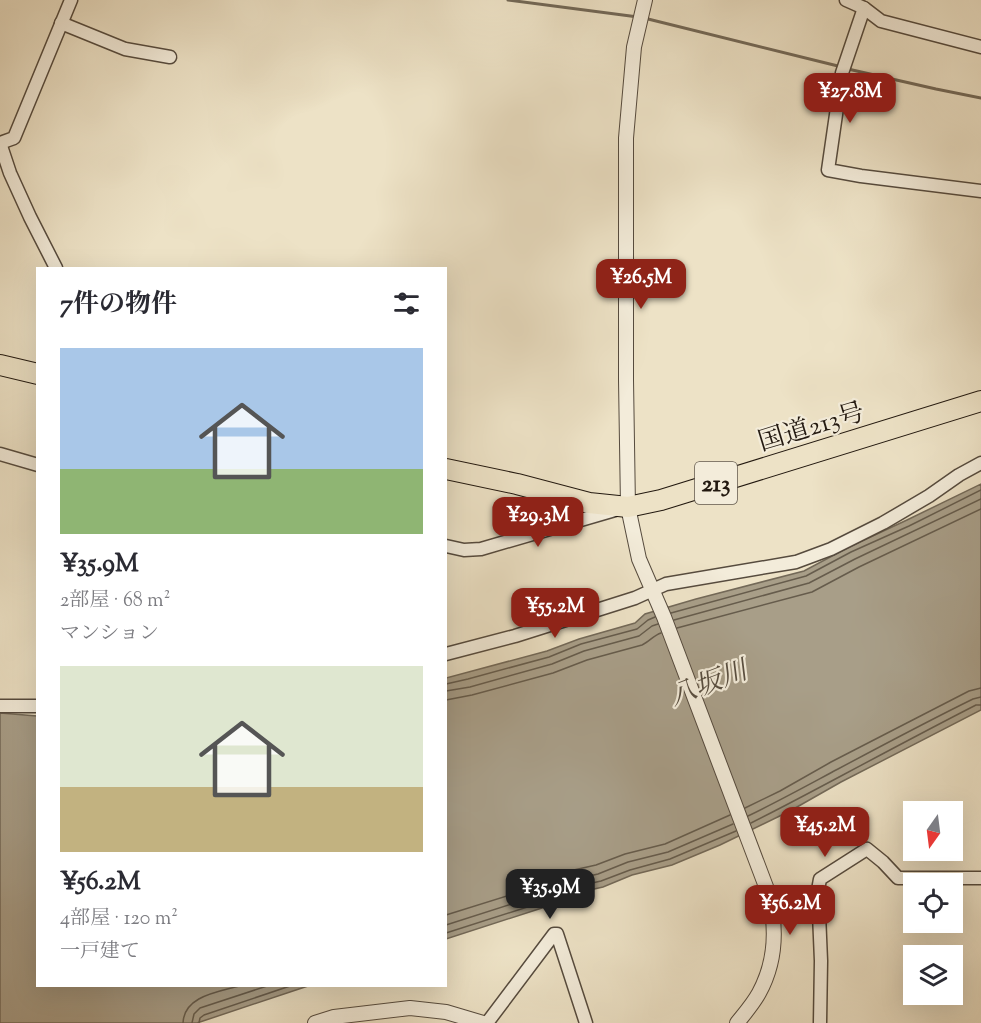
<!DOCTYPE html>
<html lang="ja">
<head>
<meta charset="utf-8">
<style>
  :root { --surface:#fff; --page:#f7f7f7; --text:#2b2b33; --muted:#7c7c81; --accent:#8f2418 }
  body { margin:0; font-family:"Sorts Mill Goudy","Noto Serif JP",serif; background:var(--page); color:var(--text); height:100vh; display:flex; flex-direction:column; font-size:22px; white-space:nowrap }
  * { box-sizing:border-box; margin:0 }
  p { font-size:20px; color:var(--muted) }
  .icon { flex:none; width:33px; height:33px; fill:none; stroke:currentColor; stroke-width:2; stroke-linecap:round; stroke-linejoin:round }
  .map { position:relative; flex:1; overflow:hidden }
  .details { position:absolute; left:36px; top:267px; width:411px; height:720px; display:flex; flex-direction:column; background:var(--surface); border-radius:0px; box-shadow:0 6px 24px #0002 }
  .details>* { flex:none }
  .needle { width:39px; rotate:194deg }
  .fabs { position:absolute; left:903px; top:801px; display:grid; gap:12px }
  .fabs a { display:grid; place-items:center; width:60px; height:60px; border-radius:0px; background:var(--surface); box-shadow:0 6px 24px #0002; font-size:30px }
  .price { position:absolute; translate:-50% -51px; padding:0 14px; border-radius:12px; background:var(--accent); color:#fff; font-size:20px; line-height:39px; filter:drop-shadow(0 2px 3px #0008) }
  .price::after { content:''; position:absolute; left:50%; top:36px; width:18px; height:14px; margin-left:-9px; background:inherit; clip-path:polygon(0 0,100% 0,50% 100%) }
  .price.current { background:#222; color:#fff }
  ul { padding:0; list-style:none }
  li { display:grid; align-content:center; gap:12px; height:318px; padding:0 24px }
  li span { display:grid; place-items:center; height:186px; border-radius:0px; color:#555 }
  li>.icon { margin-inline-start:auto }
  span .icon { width:108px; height:108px; fill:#fffc; stroke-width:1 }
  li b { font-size:26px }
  h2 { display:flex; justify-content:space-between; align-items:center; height:72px; padding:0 24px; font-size:26px }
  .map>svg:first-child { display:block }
  .water { fill:#a89e88; stroke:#736958; stroke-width:1.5 }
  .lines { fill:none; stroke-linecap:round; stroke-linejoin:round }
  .shore { stroke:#665c4c; stroke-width:1.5 }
  .stream { stroke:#736958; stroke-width:3 }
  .minor-casing { stroke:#564b3e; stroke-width:15 }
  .tertiary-casing { stroke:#564b3e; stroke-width:16 }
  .trunk-casing { stroke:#231910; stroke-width:22 }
  .minor { stroke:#f3ecda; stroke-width:12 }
  .tertiary { stroke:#f3ecda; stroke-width:14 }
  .trunk { stroke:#ede2c6; stroke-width:20 }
  .labels { text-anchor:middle; stroke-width:4.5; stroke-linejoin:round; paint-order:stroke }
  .shield { fill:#f3ecda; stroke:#61584d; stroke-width:1.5 }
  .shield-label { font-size:24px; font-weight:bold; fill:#231910 }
  .street-label { font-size:26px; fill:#231910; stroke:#f3ecda }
  .water-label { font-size:27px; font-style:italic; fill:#584e40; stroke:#f3ecda }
</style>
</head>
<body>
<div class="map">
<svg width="981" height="1023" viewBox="0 0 981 1023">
  <rect width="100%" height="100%" fill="#ede2c6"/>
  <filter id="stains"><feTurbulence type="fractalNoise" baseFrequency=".00333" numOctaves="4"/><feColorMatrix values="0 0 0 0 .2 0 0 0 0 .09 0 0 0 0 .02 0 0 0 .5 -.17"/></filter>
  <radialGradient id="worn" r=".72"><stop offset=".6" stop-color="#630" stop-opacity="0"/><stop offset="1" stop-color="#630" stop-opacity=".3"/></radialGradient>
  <g class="water">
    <polygon points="981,484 981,710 841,782 790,811 720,845 672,865 632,875 603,887 572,894 545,907 446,939 446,678 547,651 579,639 635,623 645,614 696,599 804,571 849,547 907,520"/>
    <polygon points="0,713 37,716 38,986 308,986 197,1023 0,1023"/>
  </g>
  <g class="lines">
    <g class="shore">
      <polyline points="671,613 806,576 851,552 909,526 981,490"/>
      <polyline points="674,620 809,583 855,559 981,499"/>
      <polyline points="677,628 812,592 859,567 981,509"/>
      <polyline points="446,684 468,679 549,657 581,644 637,629 648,620 655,617"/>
      <polyline points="446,691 470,687 552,664 584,651 639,636 652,626 658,624"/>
      <path d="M446,700L472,695L553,673L587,660L642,645C649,642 654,635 661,633"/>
      <polyline points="745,808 780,791 831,762 969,691 981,688"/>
      <path d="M748,816C779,801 808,785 838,769C883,745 928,721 973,699L981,697"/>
      <path d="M751,823C781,808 811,792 841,776C886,752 931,728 976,705H981"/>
      <polyline points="446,915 536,887 565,872 596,865 625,854 665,844 730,815"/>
      <polyline points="446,925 540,895 568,881 598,874 628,862 668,852 733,824"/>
      <polyline points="446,933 543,902 570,888 601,881 630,870 670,859 736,831"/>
      <path d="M183,1023C184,996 218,992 239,986"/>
      <polyline points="192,1023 194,1014 200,1008 267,986"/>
      <polyline points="199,1023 200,1018 204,1015 290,986"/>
    </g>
    <g class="stream">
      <polyline points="508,0 638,17"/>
      <polyline points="644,18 842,67"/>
      <polyline points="848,69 936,89 981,98"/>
    </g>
    <defs>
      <g id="minor">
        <polyline points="846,0 864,8 881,21 981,47"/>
        <polyline points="864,8 842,73 828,170 861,176 981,191"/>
        <polyline points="61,23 125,49 170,57"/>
        <polyline points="0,143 14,138 71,0"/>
        <polyline points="0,143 10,173 30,217 56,268"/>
        <polyline points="0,454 38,465"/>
        <polyline points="446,546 464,550 481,549 615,510"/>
        <polyline points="446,654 515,636 635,598 666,584 796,562 831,549 883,523 929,496 959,475 981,463"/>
        <polyline points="0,706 38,706"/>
        <polyline points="487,1023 554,934 557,934 586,1023"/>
        <polyline points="820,1023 821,961 818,890 820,879 867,849 883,862 898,878 981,878"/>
      </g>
      <g id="tertiary">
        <path d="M645,0L634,47L626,138V380L628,507L639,559L664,617L768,892C777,926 777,960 759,993C753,1004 745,1013 737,1023"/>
        <polyline points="315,1023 334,1017 410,1008 446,1012 483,1023"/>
      </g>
      <g id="trunk">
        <polyline points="0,365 38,374"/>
        <polyline points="446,469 517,484 589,503 628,507 661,500 981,401"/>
      </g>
    </defs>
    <use href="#minor" class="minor-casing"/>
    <use href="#tertiary" class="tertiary-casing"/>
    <use href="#trunk" class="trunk-casing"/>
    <use href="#minor" class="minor"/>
    <use href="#tertiary" class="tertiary"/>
    <use href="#trunk" class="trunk"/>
  </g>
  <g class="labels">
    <rect class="shield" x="695" y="462" width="42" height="42" rx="4.5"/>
    <g class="shield-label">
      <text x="716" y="491">213</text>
    </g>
    <g class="street-label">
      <text transform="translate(811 426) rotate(-17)" y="9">国道213号</text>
    </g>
    <g class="water-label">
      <text transform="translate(708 683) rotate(-21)" y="9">八坂川</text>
    </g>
  </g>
  <rect width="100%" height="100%" filter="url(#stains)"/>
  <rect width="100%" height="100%" fill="url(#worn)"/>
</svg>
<div class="fabs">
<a><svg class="needle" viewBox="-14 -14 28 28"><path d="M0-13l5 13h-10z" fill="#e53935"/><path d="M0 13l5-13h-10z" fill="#7c7c81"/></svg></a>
<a><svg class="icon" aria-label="locate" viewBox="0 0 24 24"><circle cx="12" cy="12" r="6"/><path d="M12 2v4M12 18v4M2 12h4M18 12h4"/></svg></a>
<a><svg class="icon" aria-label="layers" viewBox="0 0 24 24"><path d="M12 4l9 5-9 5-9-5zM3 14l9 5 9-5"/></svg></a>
</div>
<b class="price" style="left:850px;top:124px">¥27.8M</b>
<b class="price" style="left:641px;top:310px">¥26.5M</b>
<b class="price" style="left:538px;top:548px">¥29.3M</b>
<b class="price" style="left:555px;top:639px">¥55.2M</b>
<b class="price" style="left:825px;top:858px">¥45.2M</b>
<b class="price current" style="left:550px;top:920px">¥35.9M</b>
<b class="price" style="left:790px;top:936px">¥56.2M</b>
<section class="details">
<h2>7件の物件<svg class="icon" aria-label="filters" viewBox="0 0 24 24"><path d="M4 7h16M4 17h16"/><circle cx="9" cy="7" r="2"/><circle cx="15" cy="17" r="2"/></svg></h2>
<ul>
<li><span style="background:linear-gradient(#a9c7e8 65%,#8fb573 0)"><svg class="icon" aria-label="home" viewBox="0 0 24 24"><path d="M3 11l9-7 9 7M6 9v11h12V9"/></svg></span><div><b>¥35.9M</b><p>2部屋 · 68 m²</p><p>マンション</p></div></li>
<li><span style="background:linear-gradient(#dfe7d0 65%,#c2b280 0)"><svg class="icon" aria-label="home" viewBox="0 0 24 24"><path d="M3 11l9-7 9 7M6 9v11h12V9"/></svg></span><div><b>¥56.2M</b><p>4部屋 · 120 m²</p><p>一戸建て</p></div></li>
</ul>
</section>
</div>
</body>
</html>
